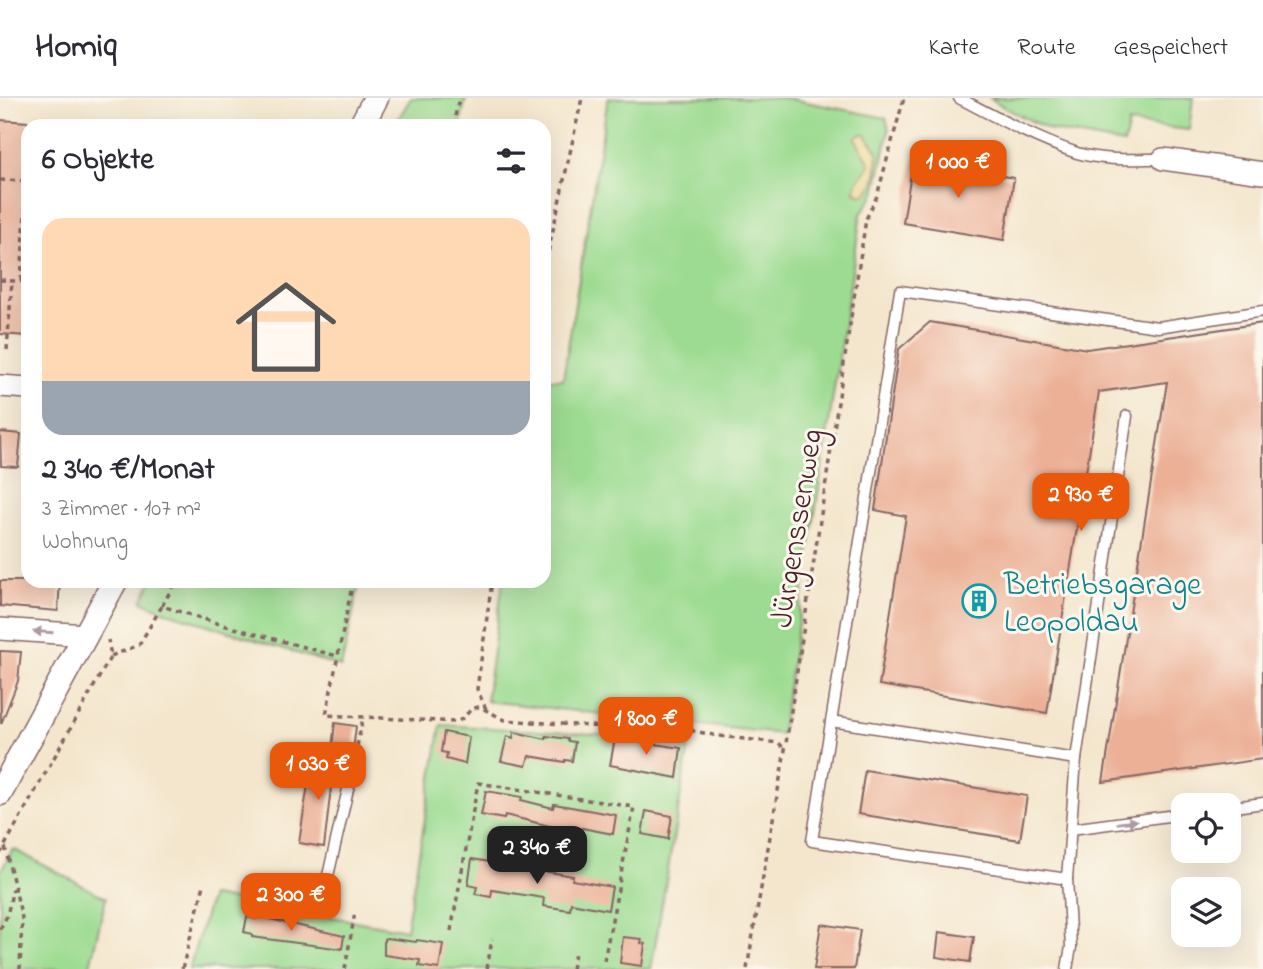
<!DOCTYPE html>
<html lang="de">
<head>
<meta charset="utf-8">
<style>
  :root { --surface:#fff; --page:#f7f7f7; --text:#2b2b33; --muted:#7c7c81; --line:#e1e1e2; --accent:#ea580c }
  body { margin:0; font-family:"Indie Flower",sans-serif; background:var(--page); color:var(--text); height:100vh; display:flex; flex-direction:column; font-size:26px; white-space:nowrap }
  * { box-sizing:border-box; margin:0 }
  p { font-size:23px; color:var(--muted) }
  .icon { flex:none; width:38px; height:38px; fill:none; stroke:currentColor; stroke-width:2; stroke-linecap:round; stroke-linejoin:round }
  .map { position:relative; flex:1; overflow:hidden }
  .side { position:absolute; left:21px; top:21px; width:530px; height:469px; display:flex; flex-direction:column; background:var(--surface); border-radius:21px; box-shadow:0 7px 28px #0002 }
  .side>* { flex:none }
  .buttons { position:absolute; left:1171px; top:695px; display:grid; gap:14px }
  .buttons a { display:grid; place-items:center; width:70px; height:70px; border-radius:14px; background:var(--surface); box-shadow:0 7px 28px #0002; font-size:35px }
  .price { position:absolute; translate:-50% -60px; padding:0 16px; border-radius:14px; background:var(--accent); color:#fff; font-size:23px; line-height:46px; filter:drop-shadow(0 2px 4px #0008) }
  .price::after { content:''; position:absolute; left:50%; top:42px; width:21px; height:16px; margin-left:-10px; background:inherit; clip-path:polygon(0 0,100% 0,50% 100%) }
  .price.selected { background:#222; color:#fff }
  ul { padding:0; list-style:none }
  li { display:grid; align-content:center; gap:14px; height:371px; padding:0 21px }
  li+li { border-top:2px solid var(--line) }
  li span { display:grid; place-items:center; height:217px; border-radius:21px; color:#555 }
  li>.icon { margin-inline-start:auto }
  span .icon { width:126px; height:126px; fill:#fffc; stroke-width:1 }
  li b { font-size:30px }
  h2 { display:flex; justify-content:space-between; align-items:center; height:84px; padding:0 21px; font-size:30px }
  header { display:flex; align-items:center; gap:42px; box-sizing:border-box; height:98px; padding:0 35px; background:var(--surface); border-bottom:2px solid var(--line) }
  header strong { font-size:33px }
  nav { display:flex; gap:38px; margin-inline-start:auto; font-size:24px }
  .map>svg:first-child { display:block }
  .green { fill:#9cdb91; stroke:#737d5e; stroke-width:2 }
  .sand { fill:#eeda9e; stroke:#9c7c64; stroke-width:2 }
  .building { fill:#ecb096 }
  .lines { fill:none; stroke-linecap:round; stroke-linejoin:round }
  .service-casing { stroke:#866564; stroke-width:13 }
  .minor-casing { stroke:#866564; stroke-width:24 }
  .tertiary-casing { stroke:#866564; stroke-width:27 }
  .path { stroke:#866564; stroke-width:3.5; stroke-dasharray:5 5; stroke-linecap:butt }
  .service { stroke:#fff; stroke-width:10 }
  .minor { stroke:#fff; stroke-width:21 }
  .tertiary { stroke:#fff; stroke-width:24 }
  .oneway { fill:#ae9aa0 }
  .labels { text-anchor:middle; stroke-width:6; stroke-linejoin:round; paint-order:stroke }
  .street-label { font-size:32px; fill:#4a1f2b; stroke:#fbf7ec }
  .culture-label { font-size:32px; fill:#0d838f; stroke:#fbf7ec; text-anchor:start }
</style>
</head>
<body>
<header>
<strong>Homiq</strong>
<nav><a>Karte</a><a>Route</a><a>Gespeichert</a></nav>
</header>
<div class="map">
<svg width="1263" height="871" viewBox="0 0 1263 871">
  <rect width="100%" height="100%" fill="#fbf7ec"/>
  <filter id="ink" filterUnits="userSpaceOnUse"><feTurbulence type="fractalNoise" baseFrequency=".0143" numOctaves="2"/><feDisplacementMap in="SourceGraphic" scale="14" xChannelSelector="R" yChannelSelector="G"/><feConvolveMatrix kernelMatrix="1 2 1 2 8 2 1 2 1" color-interpolation-filters="sRGB"/></filter>
  <filter id="wash" filterUnits="userSpaceOnUse"><feTurbulence type="fractalNoise" baseFrequency=".00686" numOctaves="4" result="noise"/><feDisplacementMap in="SourceGraphic" scale="28" xChannelSelector="R" yChannelSelector="G"/><feGaussianBlur stdDeviation="1.57" result="paint"/><feColorMatrix in="noise" values="0 0 0 0 0 0 0 0 0 0 0 0 0 0 0 0 0 1.4 0 .05"/><feComposite in="paint" operator="in"/></filter>
  <g filter="url(#wash)">
    <rect width="100%" height="100%" fill="#f4e6cd"/>
    <g class="green">
      <polygon points="411,0 466,0 460,28 394,28"/>
      <polygon points="608,0 786,0 886,20 889,32 875,95 861,116 781,636 486,603 503,483 544,483 544,281 563,281"/>
      <polygon points="990,0 1193,0 1189,32 1129,25 1124,46 1050,32 1007,11"/>
      <polygon points="152,483 360,483 341,569 164,513 142,503"/>
      <polygon points="441,627 690,642 651,871 189,871 211,798 406,832"/>
      <polygon points="13,751 106,800 89,871 0,871 0,774"/>
    </g>
    <path class="sand" d="M861,36H865L878,54C877,70 878,90 862,97L855,94C854,80 867,77 870,65L855,40Z"/>
    <g id="blocks">
      <g class="building">
        <polygon points="0,22 28,24 28,238 0,236"/>
        <polygon points="913,62 1014,80 1004,142 903,125"/>
        <polygon points="930,224 1087,251 1263,225 1263,661 1103,684 1167,284 1099,294 1047,615 879,587 906,418 875,412 899,251"/>
        <polygon points="0,334 21,336 18,369 1,368"/>
        <polygon points="0,483 60,483 58,513 0,508"/>
        <polygon points="0,553 21,554 18,583 1,626"/>
        <polygon points="335,625 356,628 353,653 332,650"/>
        <polygon points="444,634 469,639 465,666 446,661 447,655 441,654"/>
        <polygon points="514,634 546,641 546,638 568,641 568,643 575,644 572,663 565,662 565,664 529,658 526,668 501,663 507,638 513,640"/>
        <polygon points="615,640 681,650 677,680 610,667"/>
        <polygon points="321,659 337,661 334,681 332,681 324,749 299,745 312,660 320,662"/>
        <polygon points="865,672 1027,698 1020,742 858,716"/>
        <polygon points="486,693 522,699 521,702 553,710 554,706 616,717 613,736 582,730 580,737 565,734 566,732 505,717 504,721 481,717"/>
        <polygon points="646,713 672,718 668,741 642,736"/>
        <polygon points="472,761 573,778 572,782 612,789 608,812 571,805 570,812 543,808 544,800 492,792 491,799 475,796 477,789 468,787"/>
        <polygon points="256,818 344,838 342,851 252,839 252,836 244,834 247,819 256,821"/>
        <polygon points="821,826 860,832 854,871 814,871"/>
        <polygon points="939,834 974,839 970,864 936,859"/>
        <polygon points="623,839 642,841 641,845 645,846 642,868 620,865"/>
        <polygon points="386,840 416,844 417,842 443,846 439,871 419,868 420,862 384,857 384,841"/>
      </g>
    </g>
  </g>
  <g filter="url(#ink)">
    <use href="#blocks" fill-opacity="0" stroke="#866564" stroke-width="2"/>
    <g class="lines">
      <defs>
        <g id="service">
          <path d="M959,0C997,20 1036,41 1077,55C1104,63 1134,61 1163,61"/>
          <polyline points="831,623 1076,661"/>
          <polyline points="1228,710 1263,705"/>
          <polyline points="1071,731 1183,716"/>
          <polyline points="1067,781 812,743 900,193 1158,229 1263,213"/>
          <polyline points="321,808 355,661"/>
          <polyline points="1067,871 1071,849 1067,781 1076,661 1127,318"/>
        </g>
        <g id="minor">
          <polyline points="1163,61 1263,75"/>
          <polyline points="0,288 28,290"/>
          <polyline points="0,531 86,537"/>
        </g>
        <g id="tertiary">
          <polyline points="361,28 376,0"/>
          <polyline points="0,695 115,483"/>
        </g>
      </defs>
      <use href="#service" class="service-casing"/>
      <use href="#minor" class="minor-casing"/>
      <use href="#tertiary" class="tertiary-casing"/>
      <g class="path">
        <polyline points="453,28 459,0"/>
        <polyline points="0,82 28,83"/>
        <polyline points="544,173 582,0"/>
        <polyline points="0,182 28,184"/>
        <polyline points="21,183 27,83"/>
        <polyline points="7,252 12,183"/>
        <path d="M353,483L326,617L456,624C466,621 468,609 480,609L505,622L604,629L612,627L683,631L719,638L779,645L785,652"/>
        <polyline points="162,508 176,483"/>
        <polyline points="111,558 139,547 162,508 223,527 337,558"/>
        <polyline points="486,611 477,591 492,483"/>
        <polyline points="357,648 363,620"/>
        <polyline points="5,749 22,820 20,871"/>
        <polyline points="0,756 111,558 108,542"/>
        <polyline points="0,831 7,818 13,790"/>
        <polyline points="451,833 478,685 634,709 604,863"/>
        <polyline points="182,871 204,787"/>
        <polyline points="345,871 355,814"/>
        <polyline points="487,871 492,841"/>
        <polyline points="572,871 575,855"/>
        <polyline points="747,871 785,652 866,121 877,98 904,0"/>
      </g>
      <use href="#service" class="service"/>
      <use href="#minor" class="minor"/>
      <use href="#tertiary" class="tertiary"/>
    </g>
    <defs><path id="oneway-solid" d="M-6-.8H1V-3.2L6.5 0L1 3.2V.8H-6Z" transform="scale(1.75)"/></defs>
    <g class="oneway">
      <use href="#oneway-solid" transform="translate(43 534) rotate(-176)"/>
      <use href="#oneway-solid" transform="translate(1127 724) rotate(-8)"/>
    </g>
  </g>
  <defs>
    <symbol id="building-ring" viewBox="-11 -11 22 22"><circle r="9.5" fill="#fbf7ec" stroke="#0f9aa8" stroke-width="1.5"/><path d="M-4-6H4V6H1V3H-1V6H-4ZM-2.5-4.3h1.7v1.8h-1.7ZM.8-4.3h1.7v1.8H.8ZM-2.5-1h1.7V.8h-1.7ZM.8-1h1.7V.8H.8Z" fill="#0f9aa8"/></symbol>
  </defs>
  <g fill-rule="evenodd">
    <use href="#building-ring" x="960" y="484" width="38" height="38"/>
  </g>
  <g class="labels">
    <g class="street-label">
      <text transform="translate(795 430) rotate(-81)" y="11">Jürgenssenweg</text>
    </g>
    <g class="culture-label">
      <text x="1004" y="496">Betriebsgarage<tspan x="1004" dy="37">Leopoldau</tspan></text>
    </g>
  </g>
</svg>
<div class="buttons">
<a><svg class="icon" aria-label="locate" viewBox="0 0 24 24"><circle cx="12" cy="12" r="6"/><path d="M12 2v4M12 18v4M2 12h4M18 12h4"/></svg></a>
<a><svg class="icon" aria-label="layers" viewBox="0 0 24 24"><path d="M12 4l9 5-9 5-9-5zM3 14l9 5 9-5"/></svg></a>
</div>
<b class="price" style="left:958px;top:102px">1 000 €</b>
<b class="price" style="left:1081px;top:435px">2 930 €</b>
<b class="price" style="left:646px;top:659px">1 800 €</b>
<b class="price" style="left:318px;top:704px">1 030 €</b>
<b class="price selected" style="left:537px;top:788px">2 340 €</b>
<b class="price" style="left:291px;top:835px">2 300 €</b>
<section class="side">
<h2>6 Objekte<svg class="icon" aria-label="filters" viewBox="0 0 24 24"><path d="M4 7h16M4 17h16"/><circle cx="9" cy="7" r="2"/><circle cx="15" cy="17" r="2"/></svg></h2>
<ul>
<li><span style="background:linear-gradient(#ffd9b3 75%,#9aa5b1 0)"><svg class="icon" aria-label="home" viewBox="0 0 24 24"><path d="M3 11l9-7 9 7M6 9v11h12V9"/></svg></span><div><b>2 340 €/Monat</b><p>3 Zimmer · 107 m²</p><p>Wohnung</p></div></li>
</ul>
</section>
</div>
</body>
</html>
